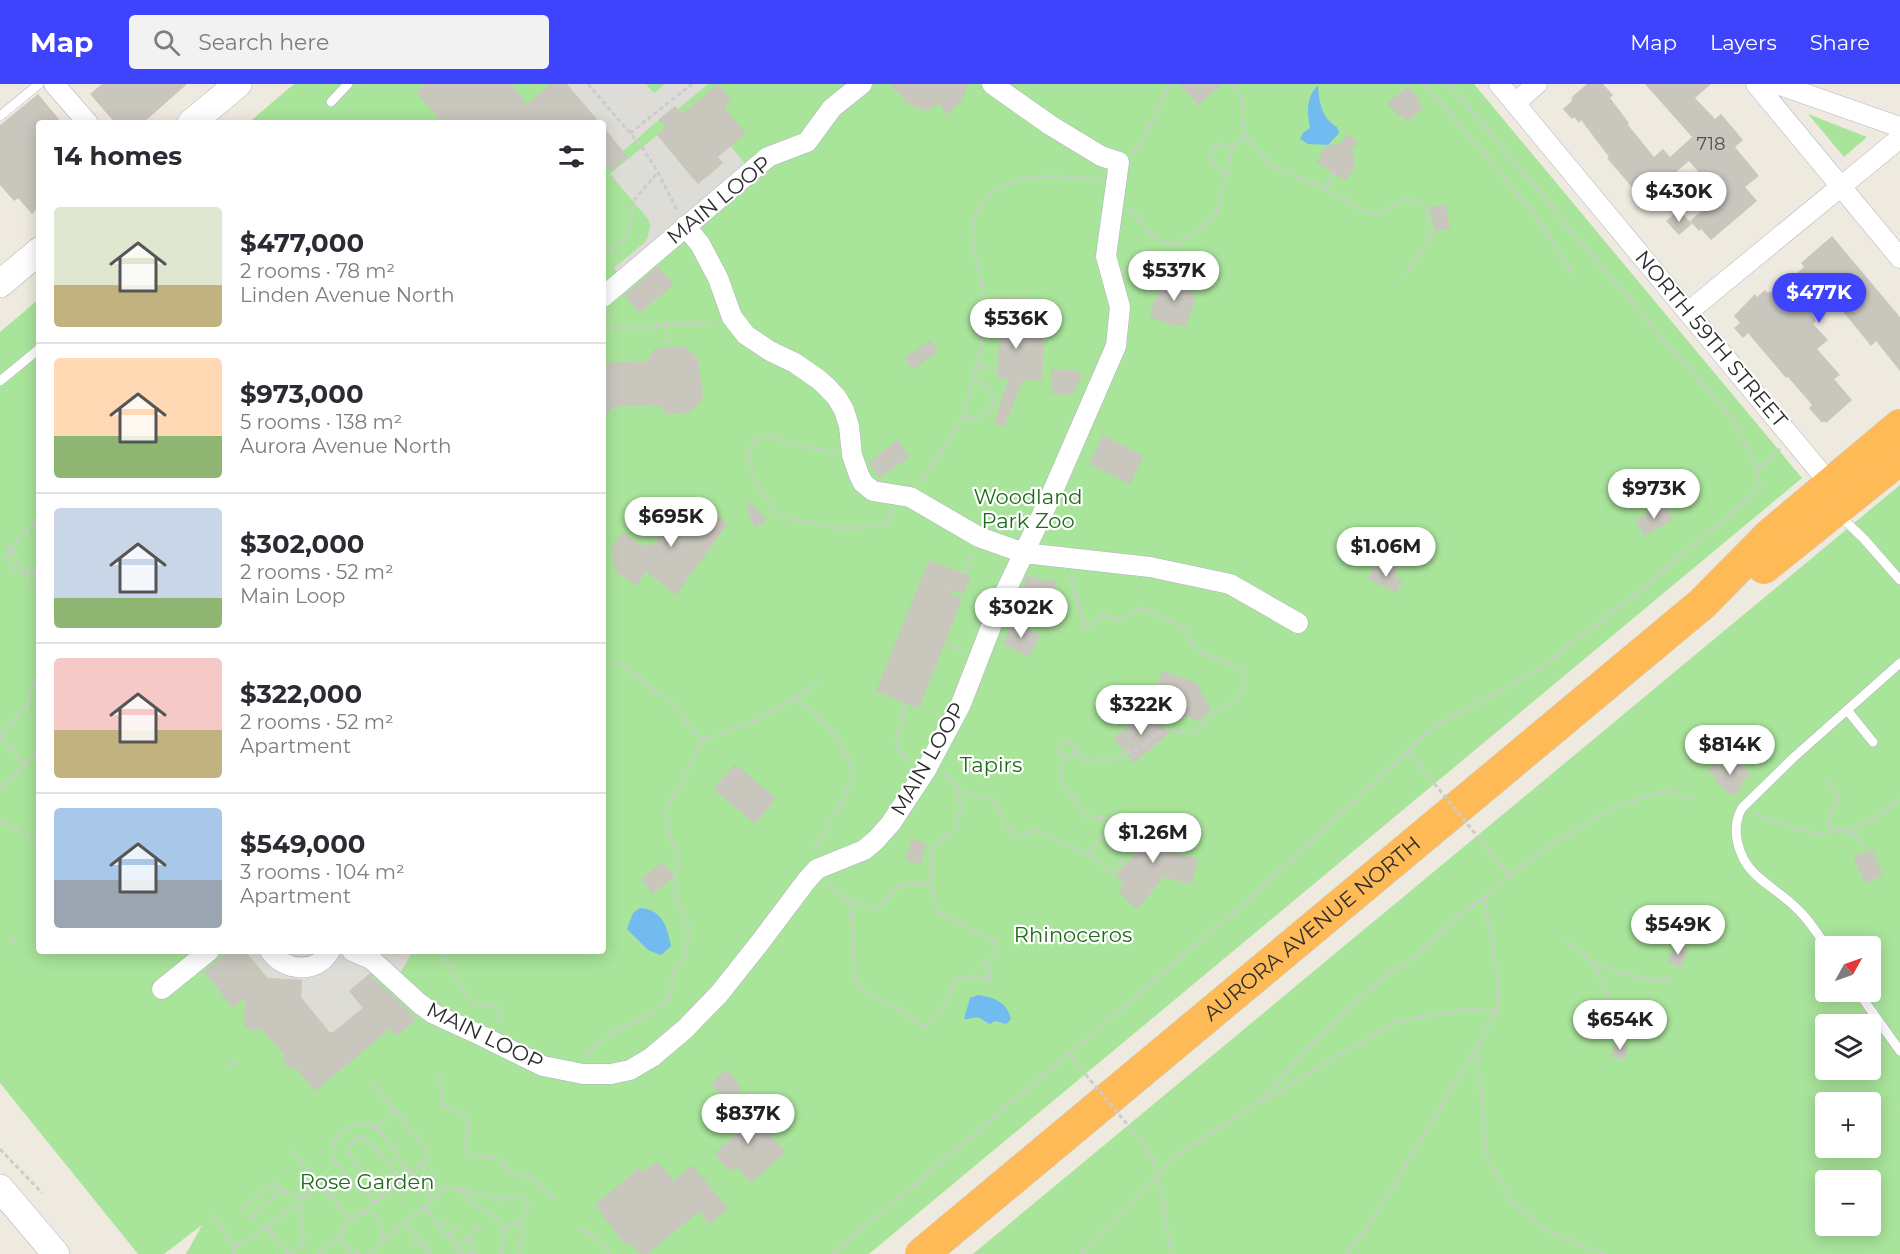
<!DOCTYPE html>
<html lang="en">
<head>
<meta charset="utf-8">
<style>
  :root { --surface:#fff; --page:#f2f2f3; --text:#2b2b33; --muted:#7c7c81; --line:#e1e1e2; --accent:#3e44fb }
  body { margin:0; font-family:Montserrat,sans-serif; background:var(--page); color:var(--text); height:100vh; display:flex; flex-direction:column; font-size:22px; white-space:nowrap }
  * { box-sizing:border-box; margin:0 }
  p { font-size:20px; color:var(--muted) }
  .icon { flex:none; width:33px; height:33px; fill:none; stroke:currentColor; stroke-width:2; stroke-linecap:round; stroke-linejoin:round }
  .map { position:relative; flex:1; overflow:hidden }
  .drawer { position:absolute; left:36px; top:36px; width:570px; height:834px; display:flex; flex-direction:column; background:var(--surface); border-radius:6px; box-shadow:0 3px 15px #0003 }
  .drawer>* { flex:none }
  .needle { width:39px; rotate:50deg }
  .controls { position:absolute; left:1815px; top:852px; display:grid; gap:12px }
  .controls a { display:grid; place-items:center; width:66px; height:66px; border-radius:6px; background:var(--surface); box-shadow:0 3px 15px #0003; font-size:30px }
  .price { position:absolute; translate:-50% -51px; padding:0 14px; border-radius:21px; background:#fff; color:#222; font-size:20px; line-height:39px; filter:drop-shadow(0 2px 3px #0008) }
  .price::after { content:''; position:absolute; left:50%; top:36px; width:18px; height:14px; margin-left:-9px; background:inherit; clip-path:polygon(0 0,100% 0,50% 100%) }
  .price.active { background:var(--accent); color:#fff }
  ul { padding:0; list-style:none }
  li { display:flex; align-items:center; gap:18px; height:150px; padding:0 18px }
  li+li { border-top:2px solid var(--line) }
  li span { display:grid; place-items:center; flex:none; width:168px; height:120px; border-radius:6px; color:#555 }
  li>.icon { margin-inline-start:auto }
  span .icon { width:72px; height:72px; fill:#fffc; stroke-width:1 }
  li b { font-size:26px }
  h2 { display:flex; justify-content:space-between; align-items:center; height:72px; padding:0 18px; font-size:26px }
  header { display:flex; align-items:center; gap:36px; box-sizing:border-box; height:84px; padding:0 30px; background:var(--accent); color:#fff }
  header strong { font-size:28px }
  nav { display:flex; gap:33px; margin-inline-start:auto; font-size:21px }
  .search { width:420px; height:54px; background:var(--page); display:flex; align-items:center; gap:15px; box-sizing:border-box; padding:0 21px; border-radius:6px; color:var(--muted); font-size:22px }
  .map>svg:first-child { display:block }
  .green { fill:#a9e49b; fill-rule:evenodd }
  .plaza { fill:#dedcd6 }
  .water { fill:#72bbf0 }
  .building { fill:#c9c6be }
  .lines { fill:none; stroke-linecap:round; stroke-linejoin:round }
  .lane-casing { stroke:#b2b2c0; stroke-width:10 }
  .street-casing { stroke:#b2b2c0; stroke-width:21 }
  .secondary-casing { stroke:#b2b2c0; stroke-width:28 }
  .highway-casing { stroke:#ccc; stroke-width:34 }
  .path { stroke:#ccc; stroke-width:3; stroke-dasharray:4.5 3; stroke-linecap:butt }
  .lane { stroke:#fff; stroke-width:9 }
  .street { stroke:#fff; stroke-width:20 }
  .secondary { stroke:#fff; stroke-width:27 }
  .highway { stroke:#ffba58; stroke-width:33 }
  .path-bridge { stroke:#ccc; stroke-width:3; stroke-dasharray:4.5 3; stroke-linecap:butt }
  .labels { text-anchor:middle; stroke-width:4.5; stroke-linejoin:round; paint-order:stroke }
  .number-label { font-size:18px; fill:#535250 }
  .street-label { font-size:21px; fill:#2c2c2c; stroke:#fff }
  .park-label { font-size:21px; fill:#1f6b1a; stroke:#fff }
</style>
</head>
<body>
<header>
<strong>Map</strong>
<div class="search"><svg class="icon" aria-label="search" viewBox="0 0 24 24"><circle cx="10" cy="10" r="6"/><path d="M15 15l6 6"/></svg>Search here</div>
<nav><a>Map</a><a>Layers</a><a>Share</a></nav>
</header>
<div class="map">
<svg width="1900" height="1170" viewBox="0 0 1900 1170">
  <rect width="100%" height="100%" fill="#eeeadf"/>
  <g class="green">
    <polygon points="294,0 1474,0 1802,394 869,1170 186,1170 202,1141 164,1170 138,1170 0,999 0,248 39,215 39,867 603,867 603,39 248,39"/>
    <polygon points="1808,30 1867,53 1844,73"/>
    <path d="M1900,401V1170H973ZM1826,862H1870V908H1826ZM1826,940H1870V986H1826ZM1826,1018H1870V1064H1826ZM1826,1096H1870V1142H1826Z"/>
  </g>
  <g class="plaza">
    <polygon points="567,0 646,0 654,9 665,0 708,0 678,25 675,22 623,67 603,43 603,39 599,39"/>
    <polygon points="709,36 752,88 628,203 614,184 645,158 648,153 650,141 648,135 610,90 657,51 694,96 707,93 723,79 696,47"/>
    <polygon points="245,867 388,867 395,871 406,867 413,867 395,898 374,886 349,907 363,924 334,948 321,948 301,913 302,896 268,894"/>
  </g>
  <g class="water">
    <path d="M1318,1C1319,17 1321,34 1337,43L1339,49L1328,61L1308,60L1300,55L1303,49L1310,44C1307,27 1306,14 1318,1Z"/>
    <path d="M640,824C663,826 667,843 671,862L661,871L648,866L627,845L633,829Z"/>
    <path d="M978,911C994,913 1007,918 1011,935L1006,940L995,937L990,940C986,939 983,935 980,934C974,932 969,936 964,935L970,914Z"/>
  </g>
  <g class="building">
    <polygon points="102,0 187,0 143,39 115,39 90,10"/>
    <polygon points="426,0 511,0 527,20 551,0 567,0 600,39 443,39 416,8"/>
    <polygon points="718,0 732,17 724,23 746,49 718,73 723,79 698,100 657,51 666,43 659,35 675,22 682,30"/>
    <polygon points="890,0 968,0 962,17 946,31 940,20 925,27 908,20"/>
    <polygon points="1180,0 1222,0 1198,21"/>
    <polygon points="1587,0 1603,0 1613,11 1610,14 1629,39 1628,41 1654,73 1663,65 1670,73 1692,53 1645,0 1711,0 1695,14 1715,35 1721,30 1743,56 1735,63 1759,92 1745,103 1757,117 1711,156 1701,145 1699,147 1690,137 1719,112 1689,77 1646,113 1640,106 1637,109 1607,74 1609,73 1581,36 1579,39 1574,33 1572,35 1563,25 1572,17 1571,16 1573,12"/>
    <polygon points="1408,2 1420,16 1418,17 1423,24 1407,38 1401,31 1399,33 1387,19"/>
    <polygon points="38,10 62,39 39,39 39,123 32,130 18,114 14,117 0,101 0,41"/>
    <polygon points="603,43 628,73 611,87 603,78"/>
    <polygon points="1346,50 1358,57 1352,67 1355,82 1346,97 1316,78 1326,62 1341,59"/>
    <polygon points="1446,121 1450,145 1434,147 1430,123"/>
    <polygon points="1679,126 1692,140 1679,151 1666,137"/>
    <polygon points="1832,152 1900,233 1900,287 1876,257 1871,262 1832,214 1812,231 1816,237 1813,240 1828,256 1817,265 1840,291 1834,295 1852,316 1826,339 1824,337 1822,339 1809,324 1812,321 1788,293 1786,294 1748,249 1743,254 1734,244 1740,239 1734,232 1755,210 1757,213 1765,206 1768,209 1770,207 1772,209 1777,206 1804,183 1801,179"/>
    <polygon points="658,182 674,200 640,229 624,211"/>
    <polygon points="1165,189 1185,196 1184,200 1195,203 1192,210 1196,214 1186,243 1179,241 1178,243 1149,233"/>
    <polygon points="994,213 1030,214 1029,252 1044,253 1042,297 1023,296 1004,343 994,339 1008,295 998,295 999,243 994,243"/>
    <polygon points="930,256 938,268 912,286 905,274"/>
    <polygon points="685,262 698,274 703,314 691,328 669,331 657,321 613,323 603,335 603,279 647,277 654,265"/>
    <polygon points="1051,285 1070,285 1083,290 1072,311 1052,310"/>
    <polygon points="1103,351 1144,372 1130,400 1089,380"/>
    <polygon points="897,356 909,371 909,373 880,394 868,379"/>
    <polygon points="695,415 728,440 676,511 646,488 636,502 616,487 611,463 623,448 642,462 654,460 684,419 690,423"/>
    <polygon points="748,416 767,435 756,444 749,435"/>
    <polygon points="1664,420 1673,436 1644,452 1635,436"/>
    <polygon points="929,476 971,492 964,509 944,506 962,515 919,625 876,607"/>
    <polygon points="1386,479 1398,485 1394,492 1403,496 1396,509 1368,495 1374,482 1383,487"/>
    <polygon points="1026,492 1056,497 1053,522 1021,517"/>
    <polygon points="1013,538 1040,551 1029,573 1003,560"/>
    <polygon points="1162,587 1196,598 1211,625 1200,637 1150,623 1161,613 1156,607"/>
    <polygon points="1147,626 1169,649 1134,679 1113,655"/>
    <polygon points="1735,675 1750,689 1740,700 1743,703 1735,712 1731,708 1729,710 1715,696 1717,695 1708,686 1716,677 1725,686"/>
    <polygon points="735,680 776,714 755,740 713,705"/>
    <polygon points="1166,736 1174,758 1171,768 1198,774 1192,800 1164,793 1137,825 1118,808 1124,800 1115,792 1135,770 1128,750"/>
    <polygon points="911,755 926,759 921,780 906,777"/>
    <polygon points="1872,765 1883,792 1865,799 1853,773"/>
    <polygon points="663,778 674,793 652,810 641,795"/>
    <polygon points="1676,859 1689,865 1681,884 1667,878"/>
    <polygon points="229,867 245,867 267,894 302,896 301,913 331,950 363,924 349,907 369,890 404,922 416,936 397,952 390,945 315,1007 295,983 291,986 282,976 286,973 262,946 248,945 244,941 245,913 233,924 204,888"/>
    <polygon points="1614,960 1628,962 1626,975 1612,973"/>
    <polygon points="727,986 742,1005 726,1017 711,999"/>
    <polygon points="740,1018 786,1068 751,1099 736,1082 730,1088 714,1069 737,1050 722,1033"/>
    <polygon points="657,1077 674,1097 692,1081 728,1124 710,1140 699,1128 647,1170 640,1170 631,1159 626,1162 595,1121 639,1084 643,1088"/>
  </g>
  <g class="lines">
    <defs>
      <g id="lane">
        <polyline points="331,18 348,0"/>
        <polyline points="0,32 39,0"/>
        <polyline points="0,297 39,265"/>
        <polyline points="1838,430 1864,455 1900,496"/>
        <polyline points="1847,626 1873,658"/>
        <path d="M1826,862C1819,852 1812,841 1804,832C1789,814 1769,804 1754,789C1738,773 1730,744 1742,724L1793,674L1900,579"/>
        <polyline points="1858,908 1900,967"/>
      </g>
      <g id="street">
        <polyline points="54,0 88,39"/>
        <polyline points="1499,0 1830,400"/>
        <polyline points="1756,0 1900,174"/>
        <polyline points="1777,0 1900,43"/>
        <polyline points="1515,19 1537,0"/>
        <polyline points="685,142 700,160 718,194 732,233 746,251 770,267 795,279 818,295 827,303 837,314 844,326 849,342 852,371 859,391 863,399 873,407 910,413 979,453 1024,469 1150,483 1230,500 1298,539"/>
        <polyline points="603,213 768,73 807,58 832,24 862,0"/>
        <polyline points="1688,228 1900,54"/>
        <path d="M270,867C284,887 316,891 330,867"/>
        <polyline points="352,867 371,875 420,920 434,930 482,952 543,982 583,990 611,990 630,986 652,973 685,945 719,910 758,861 807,796 817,785 864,766 876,756 891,739 926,686 961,620 1001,517 1049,416 1116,262 1120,223 1106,172 1119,78 1101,72 1050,41 992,0"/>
        <polyline points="162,905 209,867"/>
      </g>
      <g id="secondary">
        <polyline points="191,39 238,0"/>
        <polyline points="0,200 39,167"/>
        <polyline points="0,1104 56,1170"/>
      </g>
      <g id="highway">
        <polyline points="1764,483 1900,374"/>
        <path id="s1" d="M922,1170L1703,519L1770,451L1900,342"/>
      </g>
    </defs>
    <use href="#lane" class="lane-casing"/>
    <use href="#street" class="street-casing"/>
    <use href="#secondary" class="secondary-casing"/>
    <use href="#highway" class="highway-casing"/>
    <g class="path">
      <polyline points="588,0 642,63 658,88 678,128"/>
      <polyline points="1231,0 1244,17 1242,32 1245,53"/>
      <polyline points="1425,0 1532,127 1573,191"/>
      <polyline points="1449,0 1599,180 1728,330 1740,347 1757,385"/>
      <polyline points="630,49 692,0"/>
      <path d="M1132,68C1152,50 1156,21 1172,0"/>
      <polyline points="1227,91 1215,80 1210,71 1215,61 1220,60 1232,63"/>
      <polyline points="1326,105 1334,89"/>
      <polyline points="1130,124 1147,146 1155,153 1165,159 1179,159 1209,138 1216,130 1226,95 1232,63 1245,53 1272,82 1326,105 1367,129 1379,130 1398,118 1410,116 1418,117 1427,125 1430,156 1405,189"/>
      <polyline points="603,172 624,156 628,150 635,115 658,88"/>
      <polyline points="665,240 668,264"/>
      <polyline points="603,245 645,244 665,240 708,239 716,237"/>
      <polyline points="976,283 998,284"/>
      <path d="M963,335L985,331C990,325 996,320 994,312L974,291"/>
      <path d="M835,368L806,363L768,352L757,353L747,370C752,393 764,412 777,431L836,444L887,442L892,426"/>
      <path d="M920,398C934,378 949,358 961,337C964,330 966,322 968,315C974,292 981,267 983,243C983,229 983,212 981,197C980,185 974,174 973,161C964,89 1049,85 1099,98"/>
      <polyline points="39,434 10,465 20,481 36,490 39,496"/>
      <polyline points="10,465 6,470 6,474 16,487 39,496"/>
      <polyline points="964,490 973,468"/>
      <path d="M1071,493L1085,545L1104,531L1120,536L1141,523L1182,543C1189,550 1189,560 1198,567C1212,576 1238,577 1245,593L1239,614L1236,617L1222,624L1193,649L1166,646L1158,649L1140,664L1109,676L1089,677L1075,670L1065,674L1059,685L1066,706L1086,732L1111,735L1127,741L1129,768L1112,788L1087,770"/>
      <polyline points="945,559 962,567"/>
      <polyline points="617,577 674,621 702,656"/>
      <polyline points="796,614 818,598"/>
      <polyline points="904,619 903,638 896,654 897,664 910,679"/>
      <polyline points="0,650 27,621 32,600 39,594"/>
      <polyline points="0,652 25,682 39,665"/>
      <polyline points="1407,666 1420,682"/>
      <path d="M1065,674L1059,669C1059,661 1063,660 1070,657L1077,663L1075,670"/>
      <polyline points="1827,697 1841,714 1832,722 1828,748"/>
      <polyline points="0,705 25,682"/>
      <polyline points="956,706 994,716 1005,739 1018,753 1036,746 1087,770 1103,752 1111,735"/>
      <path d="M1755,730C1767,735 1805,748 1817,749C1823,750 1830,748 1836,747C1864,742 1880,733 1900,713"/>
      <polyline points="0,737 34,755 39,761"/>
      <polyline points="1843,747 1856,751 1865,764"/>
      <polyline points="1510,791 1551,761 1609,726 1643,713 1669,707 1694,716"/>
      <path d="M829,800C845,818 854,819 876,824L885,818L900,800L931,799"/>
      <polyline points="851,819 855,894 857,903 906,929 924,944 946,921 955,896 973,892 992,896 984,879 997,872 996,859 938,828 931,799 932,764 956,744 961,724 954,697 942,690"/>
      <polyline points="13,856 16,861"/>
      <polyline points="1566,857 1594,880 1647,896 1672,895"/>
      <polyline points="441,867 457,898 473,919 498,924 501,942"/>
      <polyline points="1594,880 1607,911 1612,944"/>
      <polyline points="1477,965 1487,1074 1510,1115 1545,1146 1603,1170"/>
      <path d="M584,972L612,948L651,930L670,913L673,891L686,869L689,843L677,818L674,797L679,772L670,753L665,726L684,695L702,656C735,645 767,633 796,614C814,629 851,662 851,688C851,709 828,741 817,759L815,768"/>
      <polyline points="228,985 238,976"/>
      <polyline points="439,990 443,1021 463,1029 469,1041 465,1060 468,1070 502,1075 508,1088 532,1094 554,1114"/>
      <path d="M372,999L427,1065C426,1075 421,1087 428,1096C436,1107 448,1100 457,1105C464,1109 468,1117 475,1121C501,1139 509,1132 501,1170"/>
      <polyline points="1261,1018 1396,938 1466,925 1497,928"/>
      <polyline points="1899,1026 1900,1025"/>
      <polyline points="377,1044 394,1026"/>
      <path d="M1143,1059C1162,1081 1166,1141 1171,1170"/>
      <polyline points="0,1065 42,1109"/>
      <polyline points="292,1066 349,1135"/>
      <polyline points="428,1097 439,1087"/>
      <path d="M458,1105L503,1116L514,1111L522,1113L529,1122C523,1135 518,1140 504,1143"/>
      <polyline points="382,1113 348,1070 348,1062 360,1053 370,1058 402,1096"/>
      <polyline points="376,1118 366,1107 356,1104 334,1078 332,1068 334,1058 340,1049 348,1043 357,1040 367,1040 377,1044 396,1067 399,1078 411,1089 433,1116"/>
      <polyline points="424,1123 457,1163 460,1170"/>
      <polyline points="242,1125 273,1099 282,1106"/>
      <polyline points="363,1128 425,1077"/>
      <polyline points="213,1131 236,1163"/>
      <polyline points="249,1134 282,1106 303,1115"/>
      <polyline points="405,1139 431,1170"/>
      <path d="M518,1139L523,1145C522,1155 518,1159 520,1170"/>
      <polyline points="440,1141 448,1135"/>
      <polyline points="266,1143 288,1170"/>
      <path d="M579,1145C594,1150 601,1156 609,1170"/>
      <polyline points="448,1152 457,1145"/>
      <polyline points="468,1154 472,1161 473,1170"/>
      <polyline points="384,1156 447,1104"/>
      <polyline points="457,1163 480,1143"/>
      <polyline points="413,1164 421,1158"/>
      <polyline points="460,1169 473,1169"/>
      <polyline points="233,1170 236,1163 299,1119 320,1099"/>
      <polyline points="290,1170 304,1156 299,1119"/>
      <polyline points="318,1170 342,1150"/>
      <path d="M359,1170C317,1158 365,1105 381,1141C387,1154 379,1166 367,1170"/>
      <polyline points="832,1170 1069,970 1265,801 1433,643 1530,591 1635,511 1753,411 1760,400 1757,385 1780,365"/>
      <polyline points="1082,1170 1178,1070 1257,1020 1315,956 1353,921 1390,888 1412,875 1464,827 1484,814 1510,791 1491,769"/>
      <polyline points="1347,1170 1382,1121 1497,928 1498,893 1484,814"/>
    </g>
    <use href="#lane" class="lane"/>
    <use href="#street" class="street"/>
    <use href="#secondary" class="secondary"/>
    <use href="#highway" class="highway"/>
    <g class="path-bridge">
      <polyline points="1420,682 1491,769"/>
      <polyline points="1071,973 1143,1059"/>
    </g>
  </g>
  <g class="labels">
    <g class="number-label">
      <text x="1711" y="66">718</text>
    </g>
    <g class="street-label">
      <text transform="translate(719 116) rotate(-39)" y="7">MAIN LOOP</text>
      <text transform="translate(1711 255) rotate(50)" y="7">NORTH 59TH STREET</text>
      <text transform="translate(928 675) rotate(-60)" y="7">MAIN LOOP</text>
      <text dy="7" stroke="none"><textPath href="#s1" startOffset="508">AURORA AVENUE NORTH</textPath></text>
      <text transform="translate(485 952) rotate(26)" y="7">MAIN LOOP</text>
    </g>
    <g class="park-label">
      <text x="1028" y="420">Woodland<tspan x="1028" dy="24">Park Zoo</tspan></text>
      <text x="991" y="688">Tapirs</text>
      <text x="1073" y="858">Rhinoceros</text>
      <text x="367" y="1105">Rose Garden</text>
    </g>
  </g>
</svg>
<div class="controls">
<a><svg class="needle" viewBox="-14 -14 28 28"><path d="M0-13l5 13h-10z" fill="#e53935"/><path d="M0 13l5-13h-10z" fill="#7c7c81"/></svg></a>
<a><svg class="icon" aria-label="layers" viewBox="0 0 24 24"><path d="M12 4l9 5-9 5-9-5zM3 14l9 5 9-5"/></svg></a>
<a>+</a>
<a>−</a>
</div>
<b class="price" style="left:1679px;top:139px">$430K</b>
<b class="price" style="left:1174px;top:218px">$537K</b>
<b class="price active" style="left:1819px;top:240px">$477K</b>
<b class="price" style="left:1016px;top:266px">$536K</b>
<b class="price" style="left:1654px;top:436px">$973K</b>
<b class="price" style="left:671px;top:464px">$695K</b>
<b class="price" style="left:1386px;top:494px">$1.06M</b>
<b class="price" style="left:1021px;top:555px">$302K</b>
<b class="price" style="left:1141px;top:652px">$322K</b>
<b class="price" style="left:1730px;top:692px">$814K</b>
<b class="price" style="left:1153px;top:780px">$1.26M</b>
<b class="price" style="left:1678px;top:872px">$549K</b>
<b class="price" style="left:1620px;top:967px">$654K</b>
<b class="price" style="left:748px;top:1061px">$837K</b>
<section class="drawer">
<h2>14 homes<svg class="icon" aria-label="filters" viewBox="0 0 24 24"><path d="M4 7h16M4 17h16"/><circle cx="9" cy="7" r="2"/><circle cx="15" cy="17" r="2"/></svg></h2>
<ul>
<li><span style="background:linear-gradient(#dfe7d0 65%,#c2b280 0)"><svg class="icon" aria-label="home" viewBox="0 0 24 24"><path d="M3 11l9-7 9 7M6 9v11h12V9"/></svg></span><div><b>$477,000</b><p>2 rooms · 78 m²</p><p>Linden Avenue North</p></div></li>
<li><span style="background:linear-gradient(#ffd9b3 65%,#8fb573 0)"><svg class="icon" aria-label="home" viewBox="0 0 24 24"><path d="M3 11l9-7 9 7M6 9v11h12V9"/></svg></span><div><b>$973,000</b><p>5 rooms · 138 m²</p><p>Aurora Avenue North</p></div></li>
<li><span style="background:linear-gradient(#c9d6e8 75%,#8fb573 0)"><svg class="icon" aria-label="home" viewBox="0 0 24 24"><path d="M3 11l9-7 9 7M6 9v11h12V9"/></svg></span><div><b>$302,000</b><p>2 rooms · 52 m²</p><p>Main Loop</p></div></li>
<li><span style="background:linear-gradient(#f6c9c9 60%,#c2b280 0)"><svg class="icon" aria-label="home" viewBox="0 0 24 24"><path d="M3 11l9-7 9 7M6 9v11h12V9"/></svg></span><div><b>$322,000</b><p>2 rooms · 52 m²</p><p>Apartment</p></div></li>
<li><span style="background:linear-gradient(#a9c7e8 60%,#9aa5b1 0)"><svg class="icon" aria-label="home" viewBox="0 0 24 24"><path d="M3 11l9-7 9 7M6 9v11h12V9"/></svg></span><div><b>$549,000</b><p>3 rooms · 104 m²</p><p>Apartment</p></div></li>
</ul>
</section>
</div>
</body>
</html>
